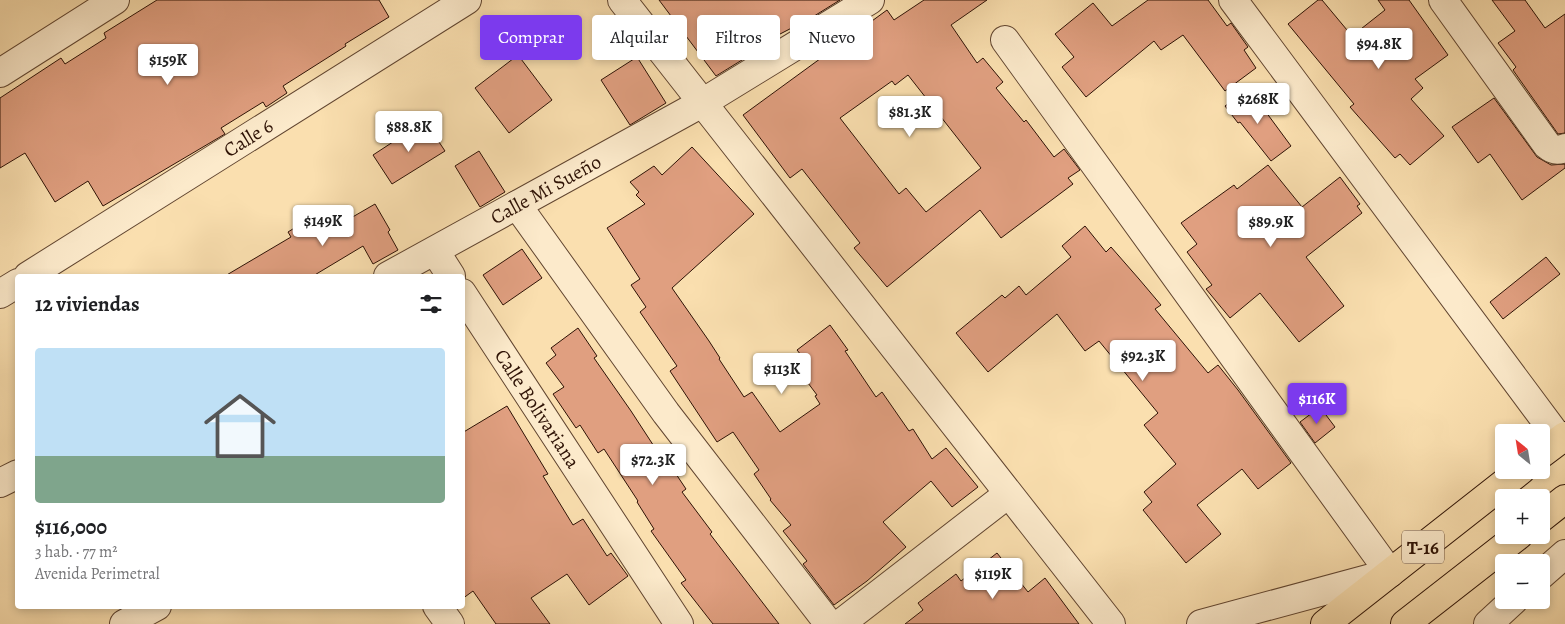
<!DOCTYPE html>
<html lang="es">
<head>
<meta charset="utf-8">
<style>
  :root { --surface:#fff; --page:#f6f6f6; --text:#202124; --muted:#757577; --accent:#7c3aed }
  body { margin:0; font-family:Alegreya,serif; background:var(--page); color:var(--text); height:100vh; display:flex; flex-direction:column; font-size:19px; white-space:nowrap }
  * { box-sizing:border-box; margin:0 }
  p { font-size:16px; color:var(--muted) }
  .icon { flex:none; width:28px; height:28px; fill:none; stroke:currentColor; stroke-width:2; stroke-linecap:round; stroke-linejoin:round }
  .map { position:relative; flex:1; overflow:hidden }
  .side { position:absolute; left:15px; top:274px; width:450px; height:335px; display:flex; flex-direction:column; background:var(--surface); border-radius:5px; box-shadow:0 2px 8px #0003 }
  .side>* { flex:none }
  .hud { position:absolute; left:480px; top:15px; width:475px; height:45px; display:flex; gap:10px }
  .needle { width:32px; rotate:330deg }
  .controls { position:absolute; left:1495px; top:424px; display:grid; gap:10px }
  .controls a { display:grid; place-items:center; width:55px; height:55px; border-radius:5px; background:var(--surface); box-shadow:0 2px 8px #0003; font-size:25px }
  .price { position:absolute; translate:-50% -42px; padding:0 11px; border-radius:5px; background:#fff; color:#222; font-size:16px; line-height:32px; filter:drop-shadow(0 1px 2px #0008) }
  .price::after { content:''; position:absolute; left:50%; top:30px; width:15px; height:11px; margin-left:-8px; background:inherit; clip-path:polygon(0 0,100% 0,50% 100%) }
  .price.selected { background:var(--accent); color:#fff }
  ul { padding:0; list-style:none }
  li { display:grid; align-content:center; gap:10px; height:265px; padding:0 20px }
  li span { display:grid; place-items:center; height:155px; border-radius:5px; color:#555 }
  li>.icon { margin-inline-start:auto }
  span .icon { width:90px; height:90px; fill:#fffc; stroke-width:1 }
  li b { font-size:21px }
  h2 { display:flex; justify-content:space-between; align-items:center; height:60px; padding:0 20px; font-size:21px }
  .pill { padding:0 18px; border-radius:5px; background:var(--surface); box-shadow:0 2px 8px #0003; font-size:18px; line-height:45px }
  .pill.selected { background:var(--accent); color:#fff }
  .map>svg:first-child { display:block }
  .building { fill:#e09f80; stroke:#2e1205; fill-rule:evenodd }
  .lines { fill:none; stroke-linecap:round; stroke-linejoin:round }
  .minor-casing { stroke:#614530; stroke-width:30 }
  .trunk-casing { stroke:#2e1205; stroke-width:30 }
  .minor { stroke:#fceacb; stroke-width:28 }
  .trunk { stroke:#fadfaf; stroke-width:28 }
  .labels { text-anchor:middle; stroke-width:4.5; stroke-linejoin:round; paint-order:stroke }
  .shield { fill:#fceacb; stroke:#6c5340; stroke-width:1 }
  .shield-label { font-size:19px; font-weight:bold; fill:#2e1205 }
  .street-label { font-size:20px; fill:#2e1205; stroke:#fceacb }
</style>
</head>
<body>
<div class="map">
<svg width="1565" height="624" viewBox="0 0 1565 624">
  <rect width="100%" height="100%" fill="#fadfaf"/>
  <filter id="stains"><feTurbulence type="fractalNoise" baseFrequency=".004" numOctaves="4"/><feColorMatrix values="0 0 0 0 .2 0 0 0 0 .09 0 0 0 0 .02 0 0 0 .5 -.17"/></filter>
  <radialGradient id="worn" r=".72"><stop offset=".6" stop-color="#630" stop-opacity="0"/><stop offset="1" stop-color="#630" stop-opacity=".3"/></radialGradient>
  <g class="building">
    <polygon points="157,0 379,0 389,17 345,44 346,46 283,86 287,93 266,107 263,102 221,128 225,134 103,206 88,181 55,202 25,153 0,168 0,98 61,58 65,64 106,38 104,33"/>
    <polygon points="659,0 840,0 811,18 753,48 755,52 716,76"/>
    <path d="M924,0H987L951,25L977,63L983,58L1003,82L996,88L1024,122L1026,120L1054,157L1064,149L1080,170L1068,178L1073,184L1001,238L980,210L887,287L854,248L860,243L802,169L790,178L743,115L887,10L894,20ZM908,75L981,168L926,212L906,188L899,194L840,118L892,81L895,85Z"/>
    <polygon points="1148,0 1208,0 1227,26 1231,23 1248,47 1244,50 1256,68 1225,91 1183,35 1161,50 1154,41 1086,97 1062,67 1074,57 1055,34 1093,3 1112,26"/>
    <polygon points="1318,0 1322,0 1352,36 1385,10 1378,0 1409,0 1448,55 1415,79 1423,88 1411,99 1444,136 1410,165 1400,154 1395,158 1350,107 1354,104 1288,24"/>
    <polygon points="1492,0 1525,0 1545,28 1565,14 1565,133 1558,134 1520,80 1513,70 1516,67 1498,43 1515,31"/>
    <polygon points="518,55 552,100 509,133 475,88"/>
    <polygon points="637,57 666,103 630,125 601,80"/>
    <polygon points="1249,89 1291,146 1271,161 1240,122 1238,123 1225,106"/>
    <polygon points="1494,98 1537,157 1551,165 1565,164 1565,168 1522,200 1490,154 1478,163 1452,127"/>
    <polygon points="425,121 445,151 392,184 373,155"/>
    <polygon points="692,147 754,214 672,288 709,341 720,358 719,359 744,397 752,392 780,432 820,404 815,396 817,395 796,367 805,360 797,350 830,325 848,350 845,351 876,397 882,392 909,431 913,429 932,459 946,448 978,487 952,507 931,481 883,522 906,547 867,581 834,605 803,564 807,561 783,531 791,525 770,500 771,499 754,474 759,470 733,432 717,442 670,371 677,366 640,312 646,307 631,285 640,279 607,228 645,204 636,195 639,192 630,182 654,166 662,175"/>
    <polygon points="479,151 505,192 480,207 455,166"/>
    <polygon points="1268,165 1302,207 1340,177 1360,204 1357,206 1362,213 1306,257 1344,306 1299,342 1260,293 1230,318 1206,289 1212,285 1187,252 1197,244 1181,223 1234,185 1237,189"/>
    <polygon points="375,204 390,230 388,232 398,250 373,264 363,246 313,276 225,276 291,237 288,232 312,217 317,225 319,223 325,233"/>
    <polygon points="1085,226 1106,252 1111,247 1139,279 1161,305 1155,309 1208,373 1218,365 1238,390 1291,463 1258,489 1242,469 1197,505 1221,534 1186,563 1143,510 1152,502 1144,492 1176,464 1144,425 1158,413 1099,341 1085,351 1057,314 988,372 956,333 1002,295 1005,298 1019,286 1026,295 1071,257 1062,246"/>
    <polygon points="522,249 542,278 503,305 483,275"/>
    <polygon points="1546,257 1560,274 1503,319 1490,302"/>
    <polygon points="578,328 597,356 594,358 631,411 661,457 664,456 686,489 682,492 712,532 710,534 779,624 713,624 681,583 686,580 651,531 654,529 637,502 638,501 604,449 598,453 580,425 576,428 553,394 564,387 546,363 556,355 551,348"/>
    <polygon points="507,406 548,474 543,476 573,525 583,519 607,556 611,553 628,576 589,605 567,574 531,598 550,624 496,624 473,591 462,599 462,433"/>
    <polygon points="1320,407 1335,427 1315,443 1300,422"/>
    <polygon points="997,553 1028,592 1045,578 1079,624 905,624 923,610 918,603 956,574 961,581"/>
  </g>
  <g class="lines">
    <defs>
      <g id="minor">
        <polyline points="622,0 1111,624"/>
        <polyline points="1233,0 1560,440"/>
        <path d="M1443,0L1547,145C1553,150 1557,151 1565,148"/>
        <polyline points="1005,40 1390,573 1201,624"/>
        <polyline points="0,73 115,0"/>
        <polyline points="517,205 666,413 829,624"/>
        <polyline points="435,251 451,276"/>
        <path id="s1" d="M28,276L467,0"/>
        <path id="s2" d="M388,276L702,103L870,0"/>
        <path id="s3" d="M462,293L679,624"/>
        <polyline points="0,294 18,283"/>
        <polyline points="0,483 18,474"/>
        <polyline points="1541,575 1565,554"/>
        <polyline points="437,606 450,624"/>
        <polyline points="124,624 157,606"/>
        <polyline points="840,624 1008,494"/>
        <polyline points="1488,624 1514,600"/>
      </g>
      <g id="trunk">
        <polyline points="1541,454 1565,436"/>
        <polyline points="1541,518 1565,499"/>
        <polyline points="1325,624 1521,470"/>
        <polyline points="1405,624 1519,535"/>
      </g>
    </defs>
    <use href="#minor" class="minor-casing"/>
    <use href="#trunk" class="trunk-casing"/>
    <use href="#minor" class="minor"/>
    <use href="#trunk" class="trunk"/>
  </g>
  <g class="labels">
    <rect class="shield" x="1402" y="530.5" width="42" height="33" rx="4"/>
    <g class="shield-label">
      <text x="1423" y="554">T-16</text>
    </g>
    <g class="street-label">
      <text dy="7" stroke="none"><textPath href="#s1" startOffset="260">Calle 6</textPath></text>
      <text dy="7" stroke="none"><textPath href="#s2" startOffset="180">Calle Mi Sueño</textPath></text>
      <text dy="7" stroke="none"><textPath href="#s3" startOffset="138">Calle Bolivariana</textPath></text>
    </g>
  </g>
  <rect width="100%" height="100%" filter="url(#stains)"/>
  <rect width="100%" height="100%" fill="url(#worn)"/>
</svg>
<div class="controls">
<a><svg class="needle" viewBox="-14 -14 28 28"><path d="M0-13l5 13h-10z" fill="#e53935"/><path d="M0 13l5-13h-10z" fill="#757577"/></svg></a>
<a>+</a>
<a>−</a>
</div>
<b class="price" style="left:1379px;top:70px">$94.8K</b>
<b class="price" style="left:168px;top:86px">$159K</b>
<b class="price" style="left:1258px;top:125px">$268K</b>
<b class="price" style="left:910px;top:138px">$81.3K</b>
<b class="price" style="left:409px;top:153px">$88.8K</b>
<b class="price" style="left:323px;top:247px">$149K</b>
<b class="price" style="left:1271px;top:248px">$89.9K</b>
<b class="price" style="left:1143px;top:382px">$92.3K</b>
<b class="price" style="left:782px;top:395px">$113K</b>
<b class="price selected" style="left:1317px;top:425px">$116K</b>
<b class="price" style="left:653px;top:486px">$72.3K</b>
<b class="price" style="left:993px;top:600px">$119K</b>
<div class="hud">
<a class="pill selected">Comprar</a>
<a class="pill">Alquilar</a>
<a class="pill">Filtros</a>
<a class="pill">Nuevo</a>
</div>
<section class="side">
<h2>12 viviendas<svg class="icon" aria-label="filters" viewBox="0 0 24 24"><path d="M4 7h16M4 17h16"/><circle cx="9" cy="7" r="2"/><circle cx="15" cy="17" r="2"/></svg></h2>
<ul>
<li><span style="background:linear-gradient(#bfe0f5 70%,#7fa58c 0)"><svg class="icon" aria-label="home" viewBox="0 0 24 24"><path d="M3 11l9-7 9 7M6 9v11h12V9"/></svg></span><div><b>$116,000</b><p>3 hab. · 77 m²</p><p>Avenida Perimetral</p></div></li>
</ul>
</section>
</div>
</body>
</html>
